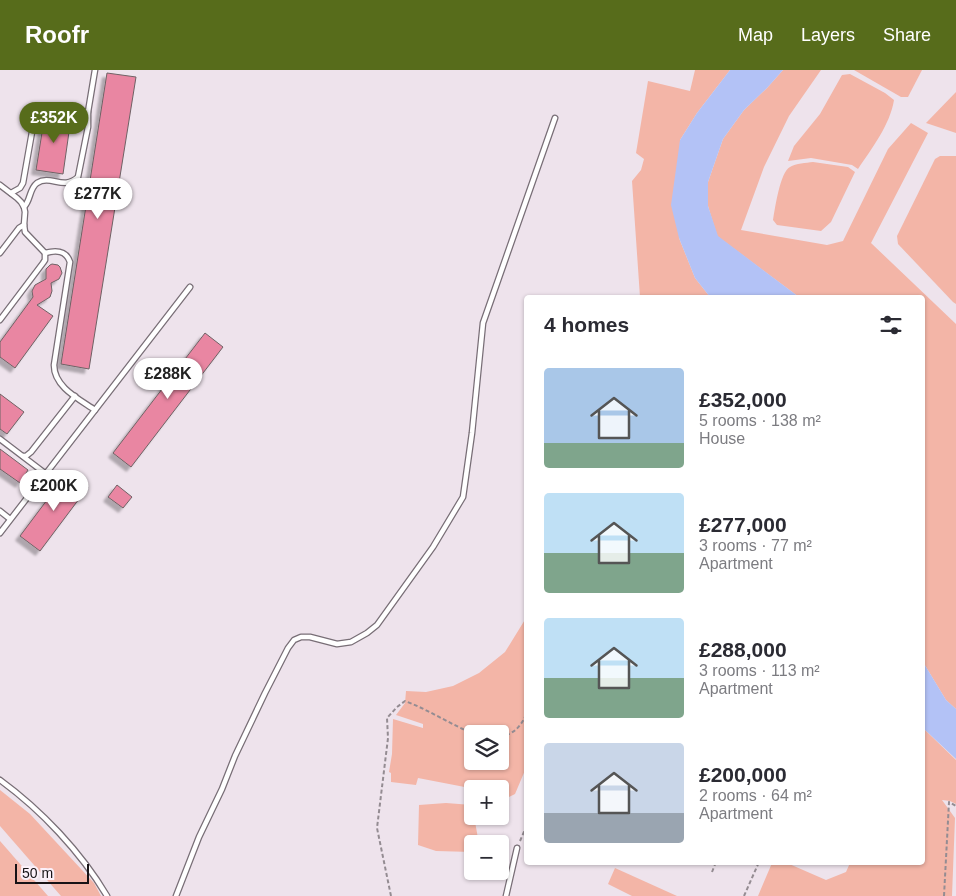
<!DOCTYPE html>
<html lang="en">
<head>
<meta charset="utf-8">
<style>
  :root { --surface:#fff; --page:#f2f2f3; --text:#2b2b33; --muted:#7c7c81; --accent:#576c1b }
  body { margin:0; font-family:Arial,sans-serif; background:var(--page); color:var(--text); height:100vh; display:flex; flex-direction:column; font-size:19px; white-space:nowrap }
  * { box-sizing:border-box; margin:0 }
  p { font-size:16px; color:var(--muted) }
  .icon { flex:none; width:28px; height:28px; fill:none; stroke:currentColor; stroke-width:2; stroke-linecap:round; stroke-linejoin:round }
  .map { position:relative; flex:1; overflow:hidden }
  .sheet { position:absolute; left:524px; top:225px; width:401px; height:570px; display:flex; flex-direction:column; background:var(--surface); border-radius:5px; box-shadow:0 1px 4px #0004 }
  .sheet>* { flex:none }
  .controls { position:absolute; left:464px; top:655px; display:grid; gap:10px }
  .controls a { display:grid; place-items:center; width:45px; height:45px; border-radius:5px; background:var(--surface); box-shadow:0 1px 4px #0004; font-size:25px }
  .scale { position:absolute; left:15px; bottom:12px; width:74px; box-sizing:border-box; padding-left:5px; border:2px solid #171316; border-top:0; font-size:14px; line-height:18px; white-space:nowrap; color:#171316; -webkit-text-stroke:4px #fbf0f9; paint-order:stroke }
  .price { position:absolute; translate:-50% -42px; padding:0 11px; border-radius:18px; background:#fff; color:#222; font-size:16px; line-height:32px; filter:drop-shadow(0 1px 2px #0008) }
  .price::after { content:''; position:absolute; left:50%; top:30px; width:15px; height:11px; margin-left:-8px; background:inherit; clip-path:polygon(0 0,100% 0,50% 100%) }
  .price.on { background:var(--accent); color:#fff }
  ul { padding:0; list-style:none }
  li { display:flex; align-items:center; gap:15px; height:125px; padding:0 20px }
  li span { display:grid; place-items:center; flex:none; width:140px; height:100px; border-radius:5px; color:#555 }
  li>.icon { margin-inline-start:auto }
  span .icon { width:60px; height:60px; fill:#fffc; stroke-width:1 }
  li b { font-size:21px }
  h2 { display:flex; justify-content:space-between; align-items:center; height:60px; padding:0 20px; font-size:21px }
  header { display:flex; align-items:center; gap:30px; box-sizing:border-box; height:70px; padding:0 25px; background:var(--accent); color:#fff }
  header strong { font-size:24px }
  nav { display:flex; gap:28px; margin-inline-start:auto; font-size:18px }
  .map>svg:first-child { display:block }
  .green { fill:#f3b5a7; fill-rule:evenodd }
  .water { fill:#b3c2f6 }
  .building { fill:#e986a2; stroke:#6f6265; filter:url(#shadow) }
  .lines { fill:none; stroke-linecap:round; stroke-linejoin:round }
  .service-casing { stroke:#786e76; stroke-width:7 }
  .path { stroke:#948c92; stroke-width:2; stroke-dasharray:4 2.5; stroke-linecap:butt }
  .service { stroke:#fff; stroke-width:4.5 }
</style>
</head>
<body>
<header>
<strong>Roofr</strong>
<nav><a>Map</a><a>Layers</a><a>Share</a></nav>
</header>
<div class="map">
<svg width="956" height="826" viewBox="0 0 956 826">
  <defs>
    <filter id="shadow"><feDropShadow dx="-4.5" dy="4.5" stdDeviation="1" flood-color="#0004"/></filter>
  </defs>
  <rect width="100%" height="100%" fill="#eee3ec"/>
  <g class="green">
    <polygon points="695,0 730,0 697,43 680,70 679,168 695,208 710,227 640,227 632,111 641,100 644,89 636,83 648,11 690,21"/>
    <polygon points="783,0 821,0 789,46 764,97 741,160 827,175 843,171 888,79 911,53 928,63 871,173 956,254 956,639 946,630 923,592 922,228 799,227 717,166 708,136 708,112 723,69 744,40 767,18"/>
    <polygon points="854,0 922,0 908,27 901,27"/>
    <path d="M850,4L885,23L894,30C890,55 872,78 858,99L852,95L811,88L788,91L794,76L820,44L842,5Z"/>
    <polygon points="956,22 956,63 926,53"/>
    <polygon points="940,86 956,86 956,234 953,232 898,174 897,166 935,89"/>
    <path d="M813,92L848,97L855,102L831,152L821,161L777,155L773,150C775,139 780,102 790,97C796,93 806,93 813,92Z"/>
    <path d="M526,548V698L515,724L503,730L500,727V719H475L418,708L416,715L391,712V703L389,702L392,684L393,649L423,658V654L396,645L405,633L406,621L426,622L453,616L479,603L505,582ZM472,664H500V691H472Z"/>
    <polygon points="923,658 956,690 956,734 950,731 942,730 955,748 952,826 758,826 772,793 787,793 826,810 846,802 850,793 922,792"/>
    <polygon points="0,720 30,744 94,813 101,826 61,826 0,756"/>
    <polygon points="446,733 472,735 472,746 474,746 479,774 472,774 472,782 436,781 418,775 419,735"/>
    <polygon points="0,771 48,826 0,826"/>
    <polygon points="615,798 677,826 632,826 608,814"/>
  </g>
  <g class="water">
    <polygon points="730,0 783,0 767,18 744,40 723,69 708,112 708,136 718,166 799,227 710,227 695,208 679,168 671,135 680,70 697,43"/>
    <polygon points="923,592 946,630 956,639 956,689 923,658"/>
  </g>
  <g class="building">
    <polygon points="107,3 136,7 89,299 61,294"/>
    <polygon points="45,44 71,48 63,104 36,100"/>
    <polygon points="52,194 58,195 60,197 62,203 59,209 51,213 52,221 50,227 37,235 53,246 15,298 0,287 0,272 33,227 32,221 35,215 46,209 46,199 50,195"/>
    <polygon points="205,263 223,277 131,397 113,383"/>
    <polygon points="0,324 24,342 7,364 0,359"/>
    <polygon points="0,379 28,400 20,413 0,399"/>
    <polygon points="68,402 88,417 40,481 20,466"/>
    <polygon points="117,415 132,427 123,438 108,427"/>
  </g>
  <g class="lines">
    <defs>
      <g id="service">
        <polyline points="0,115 17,128 21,132 24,137 25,142 24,155 25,162 45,183 45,190 43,193 0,250"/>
        <polyline points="11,123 20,118 23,113 35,45 39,38 47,36 88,42"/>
        <path d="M24,137C31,130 29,119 37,113C51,104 63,121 78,107L88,57V42L95,0"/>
        <polyline points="0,183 19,158 24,155"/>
        <path d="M45,183C56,180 66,180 70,192L54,295C54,317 79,329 95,340"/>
        <polyline points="0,369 46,404"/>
        <polyline points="23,386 26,386 31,382 75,326"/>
        <polyline points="0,441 10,449"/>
        <polyline points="0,463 190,217"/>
        <path d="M0,710C41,740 81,782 107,826"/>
        <polyline points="176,826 199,767 222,719 235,686 265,623 288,578 294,570 301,567 310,567 337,574 351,572 367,563 377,555 433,477 463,427 472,363 483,253 555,48"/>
        <polyline points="506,826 517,778"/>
      </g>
    </defs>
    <use href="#service" class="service-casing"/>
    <g class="path">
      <path d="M500,668C515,662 519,659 526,645"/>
      <polyline points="520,771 526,757"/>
      <polyline points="752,792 758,795"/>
      <polyline points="712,802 716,792"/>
      <path d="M391,826L377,758L388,668L387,648L397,637L405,631C429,640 450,654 474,664"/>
      <polyline points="744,826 759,792"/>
      <polyline points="944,826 949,732 956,736"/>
    </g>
    <use href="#service" class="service"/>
  </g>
</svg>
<div class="controls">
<a><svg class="icon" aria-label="layers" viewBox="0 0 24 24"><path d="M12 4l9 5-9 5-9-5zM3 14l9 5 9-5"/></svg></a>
<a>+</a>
<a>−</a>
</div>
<div class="scale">50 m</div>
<b class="price on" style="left:54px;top:74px">£352K</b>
<b class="price" style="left:98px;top:150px">£277K</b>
<b class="price" style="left:168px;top:330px">£288K</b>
<b class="price" style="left:54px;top:442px">£200K</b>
<section class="sheet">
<h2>4 homes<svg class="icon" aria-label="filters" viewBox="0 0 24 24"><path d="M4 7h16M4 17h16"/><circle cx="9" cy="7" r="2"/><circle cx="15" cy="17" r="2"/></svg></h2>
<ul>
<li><span style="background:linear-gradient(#a9c7e8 75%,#7fa58c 0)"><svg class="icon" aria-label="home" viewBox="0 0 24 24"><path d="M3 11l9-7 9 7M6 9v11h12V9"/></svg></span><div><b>£352,000</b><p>5 rooms · 138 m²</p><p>House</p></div></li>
<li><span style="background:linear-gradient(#bfe0f5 60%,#7fa58c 0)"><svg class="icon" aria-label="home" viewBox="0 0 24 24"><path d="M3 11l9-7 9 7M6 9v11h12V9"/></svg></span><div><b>£277,000</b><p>3 rooms · 77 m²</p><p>Apartment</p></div></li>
<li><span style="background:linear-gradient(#bfe0f5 60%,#7fa58c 0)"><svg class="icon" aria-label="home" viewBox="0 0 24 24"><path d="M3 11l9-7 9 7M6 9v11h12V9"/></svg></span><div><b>£288,000</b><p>3 rooms · 113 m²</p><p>Apartment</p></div></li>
<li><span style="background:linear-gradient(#c9d6e8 70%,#9aa5b1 0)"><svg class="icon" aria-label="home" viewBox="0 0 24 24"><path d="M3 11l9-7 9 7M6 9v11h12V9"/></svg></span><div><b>£200,000</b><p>2 rooms · 64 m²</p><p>Apartment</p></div></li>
</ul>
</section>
</div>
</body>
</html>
